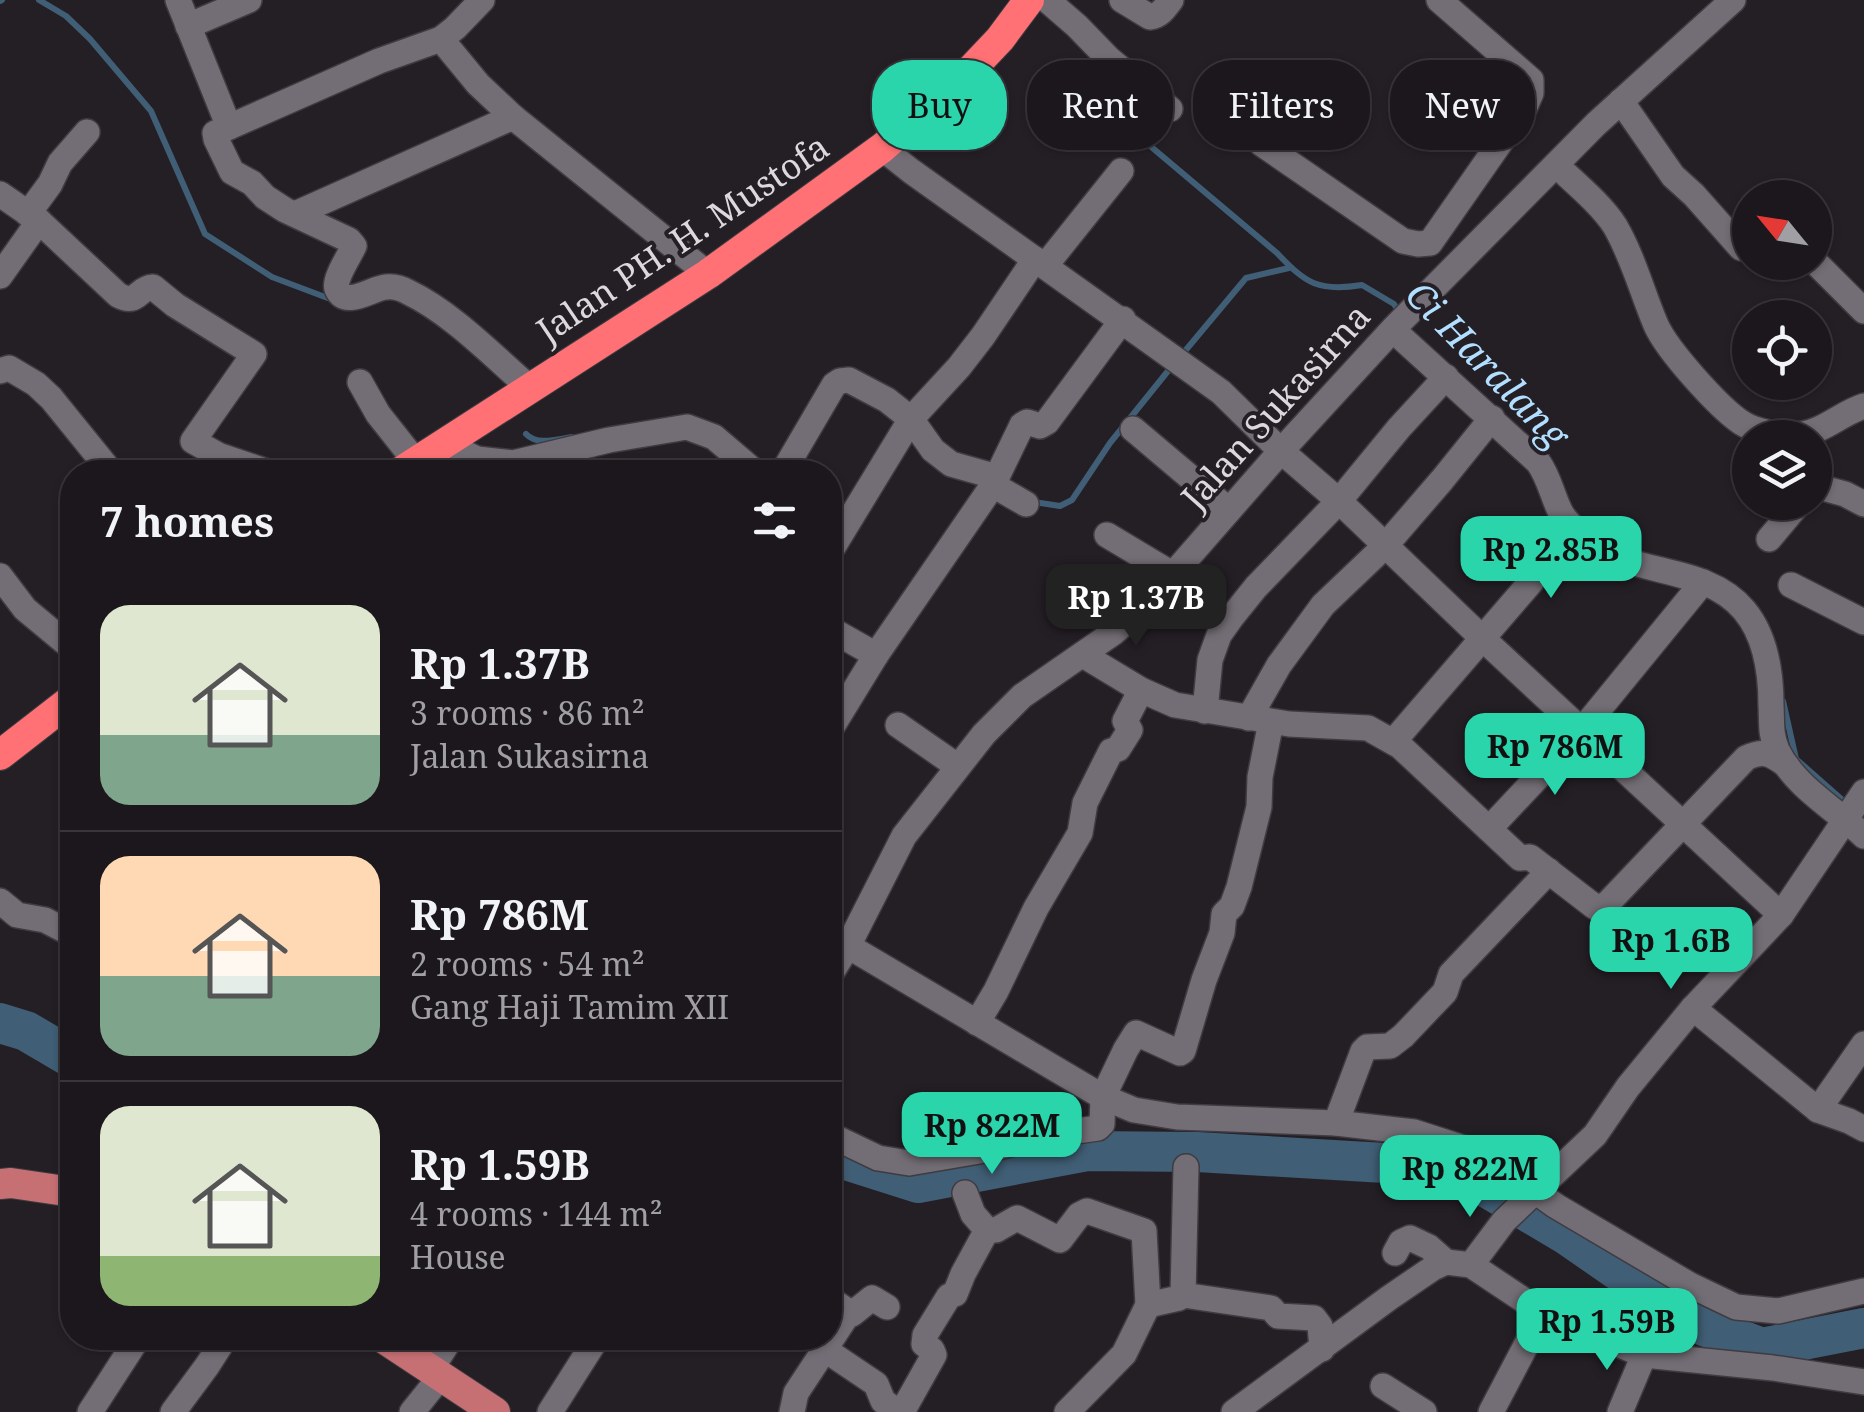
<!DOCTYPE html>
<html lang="en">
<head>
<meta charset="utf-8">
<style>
  :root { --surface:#1b171c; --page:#242025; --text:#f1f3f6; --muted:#a09fa3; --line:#39363b; --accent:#2ad5ac }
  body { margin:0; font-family:"Noto Serif",serif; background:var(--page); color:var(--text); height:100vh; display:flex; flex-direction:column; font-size:38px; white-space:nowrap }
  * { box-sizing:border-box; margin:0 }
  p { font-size:32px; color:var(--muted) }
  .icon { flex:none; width:55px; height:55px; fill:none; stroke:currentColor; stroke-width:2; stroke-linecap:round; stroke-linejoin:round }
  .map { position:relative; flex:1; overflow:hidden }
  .side { position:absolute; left:60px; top:460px; width:782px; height:890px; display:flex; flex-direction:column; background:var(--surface); border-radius:40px; box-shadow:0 2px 8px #0004,0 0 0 2px var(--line) }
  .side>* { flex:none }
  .banner { position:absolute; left:872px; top:60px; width:840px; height:90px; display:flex; gap:20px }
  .needle { width:65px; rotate:300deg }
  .controls { position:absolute; left:1732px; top:180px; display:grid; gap:20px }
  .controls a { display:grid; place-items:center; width:100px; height:100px; border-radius:50%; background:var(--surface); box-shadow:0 2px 8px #0004,0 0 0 2px var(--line); font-size:50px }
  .price { position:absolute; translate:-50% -85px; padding:0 22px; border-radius:20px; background:var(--accent); color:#111; font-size:32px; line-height:65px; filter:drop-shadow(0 2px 5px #0008) }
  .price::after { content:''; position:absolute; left:50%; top:60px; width:30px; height:22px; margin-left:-15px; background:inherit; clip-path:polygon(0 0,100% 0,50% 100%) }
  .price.selected { background:#222; color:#fff }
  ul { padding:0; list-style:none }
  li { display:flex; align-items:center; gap:30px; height:250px; padding:0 40px }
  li+li { border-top:2px solid var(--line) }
  li span { display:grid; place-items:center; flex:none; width:280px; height:200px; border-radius:30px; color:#555 }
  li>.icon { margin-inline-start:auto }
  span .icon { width:120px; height:120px; fill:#fffc; stroke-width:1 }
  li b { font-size:42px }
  h2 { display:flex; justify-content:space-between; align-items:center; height:120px; padding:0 40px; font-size:42px }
  .tag { padding:0 35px; border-radius:40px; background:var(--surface); box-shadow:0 2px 8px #0004,0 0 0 2px var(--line); font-size:35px; line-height:90px }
  .tag.selected { background:var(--accent); color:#111 }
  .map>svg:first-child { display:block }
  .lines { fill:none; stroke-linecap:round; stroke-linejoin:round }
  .stream { stroke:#405e75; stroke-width:6 }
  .river { stroke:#405e75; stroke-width:40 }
  .minor-casing { stroke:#3f3b40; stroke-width:28 }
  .major-casing { stroke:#3f3b40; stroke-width:32 }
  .highway-casing { stroke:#3f3b40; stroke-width:32 }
  .minor { stroke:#736e75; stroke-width:25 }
  .major { stroke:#c77074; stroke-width:30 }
  .highway { stroke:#ff7174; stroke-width:30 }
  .labels { text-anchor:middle; stroke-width:8; stroke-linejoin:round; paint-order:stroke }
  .street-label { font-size:35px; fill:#dcd9de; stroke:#241f25 }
  .water-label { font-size:38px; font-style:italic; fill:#b2deff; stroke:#241f25 }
</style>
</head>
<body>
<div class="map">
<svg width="1864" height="1412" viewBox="0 0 1864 1412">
  <rect width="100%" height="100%" fill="#241f25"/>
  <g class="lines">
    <g class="stream">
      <polyline points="39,0 66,16 90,39 151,111 205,234 272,277 333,300"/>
      <polyline points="0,1 2,0"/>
      <path d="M1080,78L1098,102L1277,253C1306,284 1319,292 1362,285L1394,304L1399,312"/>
      <polyline points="1180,357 1246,278 1289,268"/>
      <path d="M526,434C537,446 558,439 572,437"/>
      <polyline points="1034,502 1060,506 1072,500 1110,443 1172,366"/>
      <polyline points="1783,701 1796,759 1847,804"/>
    </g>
    <g class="river">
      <polyline points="0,1023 26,1031 72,1058"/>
      <polyline points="830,1155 918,1183 1087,1151 1197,1152 1402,1164 1441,1172 1479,1183 1567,1235 1691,1321 1762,1348 1864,1328"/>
    </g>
    <defs>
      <g id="minor">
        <polyline points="178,0 229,127"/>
        <path d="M482,0L455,28L441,39L379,61L220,131L215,133L216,139L232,172L252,183L265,197L285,210L349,240L354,246C350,255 333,280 337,289C346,309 372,288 386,287C394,286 401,288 408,292C452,313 493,356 530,388"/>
        <polyline points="1047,0 1077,26 1109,59 1170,109"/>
        <path d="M1122,0L1150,17C1160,16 1165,8 1171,0"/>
        <polyline points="188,26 249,0"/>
        <polyline points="441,39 478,84 513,117 708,274"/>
        <polyline points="1621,101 1673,176 1694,195 1741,248 1750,244"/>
        <polyline points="1262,144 1403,241 1418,244 1430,243 1525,107 1531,93 1531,80 1439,0"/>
        <polyline points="882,148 911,171 1221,392 1281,451 1339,501 1481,637 1781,915"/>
        <path d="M1556,165C1574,182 1602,205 1615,226C1633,257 1642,292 1656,325C1667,350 1719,408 1742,423C1756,432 1778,435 1794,435C1822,434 1839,414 1864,406"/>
        <path d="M0,194L39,221L118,295C138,306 137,288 153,287L175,305L254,354L193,441L218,455L268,472"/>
        <polyline points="28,214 50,184 60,163 87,132"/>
        <polyline points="295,214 513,117"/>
        <polyline points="1815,262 1864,311"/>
        <polyline points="1045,266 1121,171"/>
        <polyline points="0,276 39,221"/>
        <path d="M1393,330L1538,462C1549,477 1552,495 1560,511C1565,522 1577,531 1586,539C1632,578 1704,563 1744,610C1765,635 1771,673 1771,705C1772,721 1770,734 1777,750C1794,786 1835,809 1864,836"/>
        <polyline points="0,371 9,368 36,384 51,398 111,472"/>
        <polyline points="360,382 378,414 416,462"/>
        <polyline points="1133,429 1229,510"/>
        <polyline points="444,443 477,459 513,463 609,440 687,427 714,437 755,472"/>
        <polyline points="783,472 834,385 840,381 849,380 887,400 911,419 933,450 951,464 997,477"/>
        <polyline points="993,485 1026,504"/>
        <polyline points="1815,489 1819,487 1845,494 1864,504"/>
        <polyline points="1107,535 1172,574"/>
        <polyline points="1769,539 1800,502"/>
        <polyline points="830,552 911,419 959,367 983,336 1035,259"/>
        <polyline points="0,576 25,609 72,648"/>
        <polyline points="1791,585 1864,622"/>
        <polyline points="830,629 876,655"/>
        <path d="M1083,655L1141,690L1175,705L1289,724L1368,728L1400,746L1520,858L1530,857L1595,907L1606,905L1746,758C1763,750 1770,753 1785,764"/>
        <polyline points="1205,711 1210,660 1219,635 1231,618 1256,587 1339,501 1399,428 1446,377"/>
        <polyline points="1249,718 1279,665 1323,605 1385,546 1442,480 1492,418"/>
        <polyline points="898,725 957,766"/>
        <polyline points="830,730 876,655 993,485 1022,425 1027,422 1040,426 1047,422 1123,319"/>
        <polyline points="1393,742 1531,582 1535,576 1535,568 1555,549 1561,549 1576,530"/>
        <polyline points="1489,829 1582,730 1703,582"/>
        <polyline points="0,901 17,915 45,920 72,934"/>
        <polyline points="830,938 848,946 1103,1097 1134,1110 1177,1117 1336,1123 1414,1132 1485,1155 1543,1183"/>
        <polyline points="830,975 848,946 904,836 984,734 1022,696 1113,633 1148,603 1281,451 1395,327 1596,124 1733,0"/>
        <polyline points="1693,1008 1818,1110 1849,1121 1864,1129"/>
        <polyline points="977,1023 996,991 1036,908 1080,833 1085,803 1111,751 1118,749 1130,730 1125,721 1141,690"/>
        <polyline points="1818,1110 1864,1044"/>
        <polyline points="1336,1123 1363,1051 1367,1047 1390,1046 1403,1036 1445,992 1451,974 1549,871"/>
        <polyline points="830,1135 878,1158 909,1163 991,1149 1041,1136 1098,1128 1102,1124 1103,1097 1126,1049 1136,1033 1180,1053 1183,1051 1204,980 1222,933 1224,914 1232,906 1239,887 1259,807 1260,777 1271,722"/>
        <polyline points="1535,1191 1556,1206 1690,1285 1736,1307 1778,1311 1864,1291"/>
        <polyline points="987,1230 996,1230 1017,1218 1060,1240 1079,1215 1087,1211 1144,1231 1148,1305"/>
        <polyline points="1395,1253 1401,1242 1410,1238 1429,1247 1446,1262"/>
        <polyline points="1471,1265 1504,1221 1595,1135 1628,1087 1693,1008 1781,915 1864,792"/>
        <polyline points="1183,1295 1271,1308 1278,1316 1314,1318 1320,1326 1322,1349"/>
        <polyline points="830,1299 852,1314 872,1298 887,1307"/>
        <polyline points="824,1349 876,1384 883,1401 898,1412"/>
        <polyline points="431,1369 451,1338"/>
        <polyline points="1383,1386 1424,1412"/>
        <polyline points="90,1412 138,1338"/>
        <polyline points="173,1412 207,1366 225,1338"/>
        <polyline points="412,1412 441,1376"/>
        <polyline points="550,1412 597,1338"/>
        <polyline points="792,1412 796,1393 848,1314"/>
        <polyline points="902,1412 934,1355 932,1350 924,1344 925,1335 949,1296 955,1294 963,1274 987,1230 973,1214 965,1193"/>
        <polyline points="1067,1412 1124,1354 1148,1305 1179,1298 1183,1295 1186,1167"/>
        <polyline points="1234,1412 1389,1298 1433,1268 1446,1262 1471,1265 1543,1313 1644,1355 1773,1368 1864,1382"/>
        <polyline points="1491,1412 1543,1313"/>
        <polyline points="1620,1412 1644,1355"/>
      </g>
      <g id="major">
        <polyline points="0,1184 11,1183 72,1192"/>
        <polyline points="383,1338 495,1412"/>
      </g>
      <g id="highway">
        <polyline points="400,472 708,274 882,148 964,77 1000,39 1029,0"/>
        <polyline points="0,755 72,699"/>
      </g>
    </defs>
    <use href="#minor" class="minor-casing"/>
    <use href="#major" class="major-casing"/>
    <use href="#highway" class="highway-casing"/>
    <use href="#minor" class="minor"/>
    <use href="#major" class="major"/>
    <use href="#highway" class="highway"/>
  </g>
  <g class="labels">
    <g class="street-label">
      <text transform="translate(683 239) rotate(-34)" y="12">Jalan PH. H. Mustofa</text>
      <text transform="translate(1276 407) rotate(-48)" y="12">Jalan Sukasirna</text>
    </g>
    <g class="water-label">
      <text transform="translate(1487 365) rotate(46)" y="13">Ci Haralang</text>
    </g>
  </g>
</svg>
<div class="controls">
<a><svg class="needle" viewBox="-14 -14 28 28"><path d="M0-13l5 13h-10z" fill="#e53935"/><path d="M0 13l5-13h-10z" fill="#a09fa3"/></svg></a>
<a><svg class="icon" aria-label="locate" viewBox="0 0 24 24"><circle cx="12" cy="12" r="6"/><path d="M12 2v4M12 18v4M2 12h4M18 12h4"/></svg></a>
<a><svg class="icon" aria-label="layers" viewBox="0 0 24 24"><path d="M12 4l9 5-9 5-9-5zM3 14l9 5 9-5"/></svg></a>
</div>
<b class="price" style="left:1551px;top:601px">Rp 2.85B</b>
<b class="price selected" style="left:1136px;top:649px">Rp 1.37B</b>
<b class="price" style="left:1555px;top:798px">Rp 786M</b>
<b class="price" style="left:1671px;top:992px">Rp 1.6B</b>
<b class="price" style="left:992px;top:1177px">Rp 822M</b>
<b class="price" style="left:1470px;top:1220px">Rp 822M</b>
<b class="price" style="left:1607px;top:1373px">Rp 1.59B</b>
<div class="banner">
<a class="tag selected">Buy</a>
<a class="tag">Rent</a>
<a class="tag">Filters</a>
<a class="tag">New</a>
</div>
<section class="side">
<h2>7 homes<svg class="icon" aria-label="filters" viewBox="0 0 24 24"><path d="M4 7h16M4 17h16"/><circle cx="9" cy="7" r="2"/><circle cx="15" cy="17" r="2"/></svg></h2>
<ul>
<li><span style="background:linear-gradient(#dfe7d0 65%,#7fa58c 0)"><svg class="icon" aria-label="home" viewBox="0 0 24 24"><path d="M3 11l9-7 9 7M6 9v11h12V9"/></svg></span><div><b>Rp 1.37B</b><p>3 rooms · 86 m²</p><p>Jalan Sukasirna</p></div></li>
<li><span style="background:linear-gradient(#ffd9b3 60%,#7fa58c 0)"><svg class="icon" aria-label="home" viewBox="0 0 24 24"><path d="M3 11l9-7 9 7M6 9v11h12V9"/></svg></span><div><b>Rp 786M</b><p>2 rooms · 54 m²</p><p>Gang Haji Tamim XII</p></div></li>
<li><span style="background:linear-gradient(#dfe7d0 75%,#8fb573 0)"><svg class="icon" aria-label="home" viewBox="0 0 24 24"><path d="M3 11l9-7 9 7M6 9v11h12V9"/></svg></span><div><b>Rp 1.59B</b><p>4 rooms · 144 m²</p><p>House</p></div></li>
</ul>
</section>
</div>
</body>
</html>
